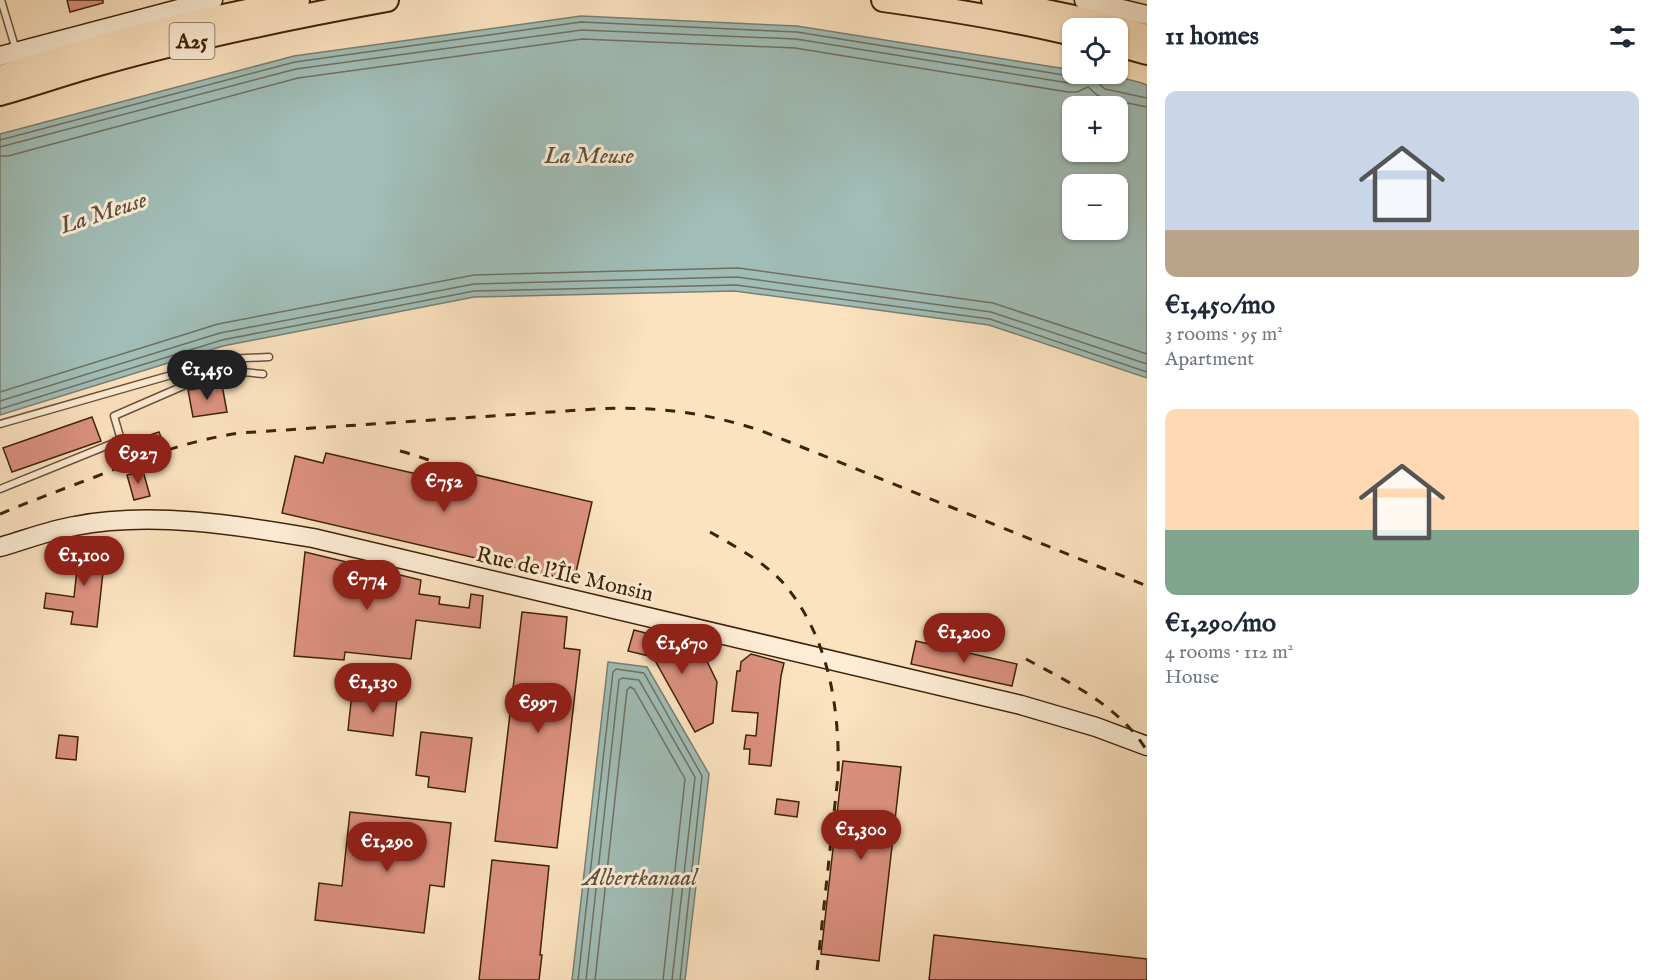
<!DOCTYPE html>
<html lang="en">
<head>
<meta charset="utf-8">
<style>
  :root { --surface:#fff; --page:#f6f6f7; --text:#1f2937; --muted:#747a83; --accent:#8f2418 }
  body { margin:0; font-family:"IM FELL English",serif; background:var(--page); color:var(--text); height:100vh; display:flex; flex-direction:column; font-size:22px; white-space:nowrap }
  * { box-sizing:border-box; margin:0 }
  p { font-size:20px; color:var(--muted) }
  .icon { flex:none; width:33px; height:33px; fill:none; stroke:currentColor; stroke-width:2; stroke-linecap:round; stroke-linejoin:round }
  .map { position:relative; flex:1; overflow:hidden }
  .side { display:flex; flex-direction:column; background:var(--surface); width:510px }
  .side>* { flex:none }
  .buttons { position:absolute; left:1062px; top:18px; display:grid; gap:12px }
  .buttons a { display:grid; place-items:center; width:66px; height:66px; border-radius:12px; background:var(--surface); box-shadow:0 2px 4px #0004; font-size:30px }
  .price { position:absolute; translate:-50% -51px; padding:0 14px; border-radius:21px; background:var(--accent); color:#fff; font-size:20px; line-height:39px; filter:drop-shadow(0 2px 3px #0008) }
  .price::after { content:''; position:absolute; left:50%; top:36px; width:18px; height:14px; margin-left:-9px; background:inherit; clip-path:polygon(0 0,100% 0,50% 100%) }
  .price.active { background:#222; color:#fff }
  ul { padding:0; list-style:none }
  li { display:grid; align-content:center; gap:12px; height:318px; padding:0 18px }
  li span { display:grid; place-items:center; height:186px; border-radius:12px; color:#555 }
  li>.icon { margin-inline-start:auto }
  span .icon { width:108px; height:108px; fill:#fffc; stroke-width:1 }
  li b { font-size:26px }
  h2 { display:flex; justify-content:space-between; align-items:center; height:72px; padding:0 18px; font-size:26px }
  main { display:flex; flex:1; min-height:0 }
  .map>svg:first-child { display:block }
  .water { fill:#a0bdb7; stroke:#797f72; stroke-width:1.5; fill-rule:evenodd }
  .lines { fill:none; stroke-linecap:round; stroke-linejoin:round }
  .shore { stroke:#707061; stroke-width:1.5 }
  .building { fill:#dc917f; stroke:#3f220b; stroke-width:1.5 }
  .lane-casing { stroke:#6e5238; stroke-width:9 }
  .secondary-casing { stroke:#3f220b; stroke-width:21 }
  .highway-casing { stroke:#3f220b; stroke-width:26 }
  .lane { stroke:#fdedd6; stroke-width:6 }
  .secondary { stroke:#fdedd6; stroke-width:18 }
  .highway { stroke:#fce3c0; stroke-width:22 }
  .rail { stroke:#3f220b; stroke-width:3; stroke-dasharray:10 10; stroke-linecap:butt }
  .labels { text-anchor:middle; stroke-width:6; stroke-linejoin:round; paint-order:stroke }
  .shield { fill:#fdedd6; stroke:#785f48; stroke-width:1.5 }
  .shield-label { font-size:21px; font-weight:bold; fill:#3f220b }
  .street-label { font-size:22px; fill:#3f220b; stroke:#fdedd6 }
  .water-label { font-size:24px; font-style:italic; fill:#5c503f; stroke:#fdedd6 }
</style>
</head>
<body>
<main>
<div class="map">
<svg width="1147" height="980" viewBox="0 0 1147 980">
  <rect width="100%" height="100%" fill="#fce3c0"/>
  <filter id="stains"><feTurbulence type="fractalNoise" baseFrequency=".00333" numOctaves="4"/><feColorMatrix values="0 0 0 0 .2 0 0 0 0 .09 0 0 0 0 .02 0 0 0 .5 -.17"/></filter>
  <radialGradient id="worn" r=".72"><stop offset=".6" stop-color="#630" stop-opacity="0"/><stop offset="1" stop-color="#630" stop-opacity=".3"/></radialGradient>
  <g class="water">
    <path d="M581,16L797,26L1072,70V74C1097,74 1124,76 1147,85V378L989,325L735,291L474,297L223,346L0,415V134L294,56ZM1072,106H1118V152H1072ZM1072,184H1118V230H1072Z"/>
    <polygon points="608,662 647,667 709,774 685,980 572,980"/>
  </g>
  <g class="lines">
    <g class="shore">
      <polyline points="1096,74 1098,83 1105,89 1147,98"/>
      <polyline points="0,140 295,62 581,22 797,32 1070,76 1077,74"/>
      <polyline points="0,147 296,69 582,30 796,39 1069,83 1079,81 1085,74"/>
      <polyline points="0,156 8,156 298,78 582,39 795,48 1068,92 1077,92 1088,87 1097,95 1103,98 1147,107"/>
      <polyline points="0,392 218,324 474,275 738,268 993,303 1147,354"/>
      <polyline points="0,401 220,333 474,284 737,277 991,312 1147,364"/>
      <polyline points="0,409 222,340 474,291 736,285 990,319 1147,372"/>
      <polyline points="578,980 613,672 616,669 644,673 702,776 680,980"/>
      <polyline points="586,980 619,680 622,678 639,680 695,777 672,980"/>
      <polyline points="595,980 627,690 630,687 634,689 685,779 663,980"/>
    </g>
  </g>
  <g class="building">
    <polygon points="67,0 103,0 103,3 70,12"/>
    <polygon points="222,385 227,412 193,417 188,390"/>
    <polygon points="92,417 101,441 12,472 3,448"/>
    <polygon points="159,432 163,442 139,450 135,440"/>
    <polygon points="326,453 469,486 472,474 592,502 574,581 282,513 295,456 323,463"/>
    <polygon points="143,471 150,496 134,500 127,475"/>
    <polygon points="80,542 106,545 97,627 71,624 73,612 44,608 46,593 74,597"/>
    <polygon points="305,552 421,580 419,594 440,597 439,604 469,608 471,594 483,596 480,628 416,620 411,659 345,652 344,660 294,656"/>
    <polygon points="522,612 567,617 564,648 580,650 557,848 495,841"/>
    <polygon points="634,630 700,647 717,682 713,723 695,732 653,657 628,651"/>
    <polygon points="916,641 1017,664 1012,686 911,664"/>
    <polygon points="751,654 784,663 781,676 771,766 749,764 750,749 744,749 746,735 756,736 758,713 732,711 737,671 740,671 741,662"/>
    <polygon points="352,693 397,698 393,736 348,730"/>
    <polygon points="421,732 472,738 465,792 428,787 429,777 416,775"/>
    <polygon points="59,735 78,737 76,760 56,758"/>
    <polygon points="843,761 901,767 879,961 821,954"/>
    <polygon points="777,799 799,802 797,817 775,814"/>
    <polygon points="350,812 451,823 444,887 430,885 424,933 315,920 319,883 342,886"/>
    <polygon points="492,860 549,866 540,955 542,955 539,980 479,980"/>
    <polygon points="934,935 1147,959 1147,980 929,980"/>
  </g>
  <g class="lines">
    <defs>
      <g id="lane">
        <polyline points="1,0 16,50"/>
        <polyline points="0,424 227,359 269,357"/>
        <polyline points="0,489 121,440 114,416 220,370 263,374"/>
      </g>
      <g id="secondary">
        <polyline points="1084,0 1147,15"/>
        <polyline points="0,56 213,0"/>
        <path d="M0,547C25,540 50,530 75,526C150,511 238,525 313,538L1021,705L1096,727L1147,746"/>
      </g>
      <g id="highway">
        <path d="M883,0C947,9 1010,19 1072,34"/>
        <polyline points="993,0 1093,21 1147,36"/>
        <polyline points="1118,45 1147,53"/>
        <polyline points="0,77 90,49 191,23 298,0"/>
        <path d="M0,94C31,85 61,75 92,66C189,38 288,18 387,0"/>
      </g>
    </defs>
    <use href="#lane" class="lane-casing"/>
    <use href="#secondary" class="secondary-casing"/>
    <use href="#highway" class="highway-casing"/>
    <use href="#lane" class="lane"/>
    <use href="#secondary" class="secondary"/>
    <use href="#highway" class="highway"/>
    <g class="rail">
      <path d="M400,451C426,458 449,467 472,480"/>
      <path d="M0,514C31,501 63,489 95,477C145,457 186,441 240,433L595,409C654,406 705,412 762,431L1147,586"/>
      <path d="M710,532C736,547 765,562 785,585C829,638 840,709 838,776L816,980"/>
      <path d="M1026,659C1070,683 1120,706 1147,751"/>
    </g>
  </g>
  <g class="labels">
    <rect class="shield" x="169.5" y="23" width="45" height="36" rx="4.5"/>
    <g class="shield-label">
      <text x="192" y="48">A25</text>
    </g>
    <g class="street-label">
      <text transform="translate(565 573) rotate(13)" y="8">Rue de l'Île Monsin</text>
    </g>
    <g class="water-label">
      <text x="589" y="163">La Meuse</text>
      <text transform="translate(103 212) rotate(-18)" y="8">La Meuse</text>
      <text x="640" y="885">Albertkanaal</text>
    </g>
  </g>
  <rect width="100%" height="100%" filter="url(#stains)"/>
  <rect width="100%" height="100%" fill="url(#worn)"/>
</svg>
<div class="buttons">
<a><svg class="icon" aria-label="locate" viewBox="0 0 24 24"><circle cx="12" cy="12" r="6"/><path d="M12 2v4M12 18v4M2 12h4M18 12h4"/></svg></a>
<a>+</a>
<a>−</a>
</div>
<b class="price active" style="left:207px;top:401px">€1,450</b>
<b class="price" style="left:138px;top:485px">€927</b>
<b class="price" style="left:444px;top:513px">€752</b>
<b class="price" style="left:84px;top:587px">€1,100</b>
<b class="price" style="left:367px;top:611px">€774</b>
<b class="price" style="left:964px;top:664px">€1,200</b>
<b class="price" style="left:682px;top:675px">€1,670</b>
<b class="price" style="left:373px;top:714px">€1,130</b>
<b class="price" style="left:538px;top:734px">€997</b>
<b class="price" style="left:861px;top:861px">€1,300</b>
<b class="price" style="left:387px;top:873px">€1,290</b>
</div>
<section class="side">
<h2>11 homes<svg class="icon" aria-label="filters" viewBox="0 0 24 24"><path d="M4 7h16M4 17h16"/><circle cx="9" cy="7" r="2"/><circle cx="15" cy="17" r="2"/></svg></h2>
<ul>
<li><span style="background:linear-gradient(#c9d6e8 75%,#b9a48a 0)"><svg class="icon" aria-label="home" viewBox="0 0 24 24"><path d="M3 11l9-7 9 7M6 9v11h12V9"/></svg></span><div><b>€1,450/mo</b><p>3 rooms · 95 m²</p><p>Apartment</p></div></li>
<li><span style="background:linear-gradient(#ffd9b3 65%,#7fa58c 0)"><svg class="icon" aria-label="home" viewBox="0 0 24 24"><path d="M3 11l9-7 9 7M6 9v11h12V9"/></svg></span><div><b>€1,290/mo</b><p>4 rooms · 112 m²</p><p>House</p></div></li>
</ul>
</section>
</main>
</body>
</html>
